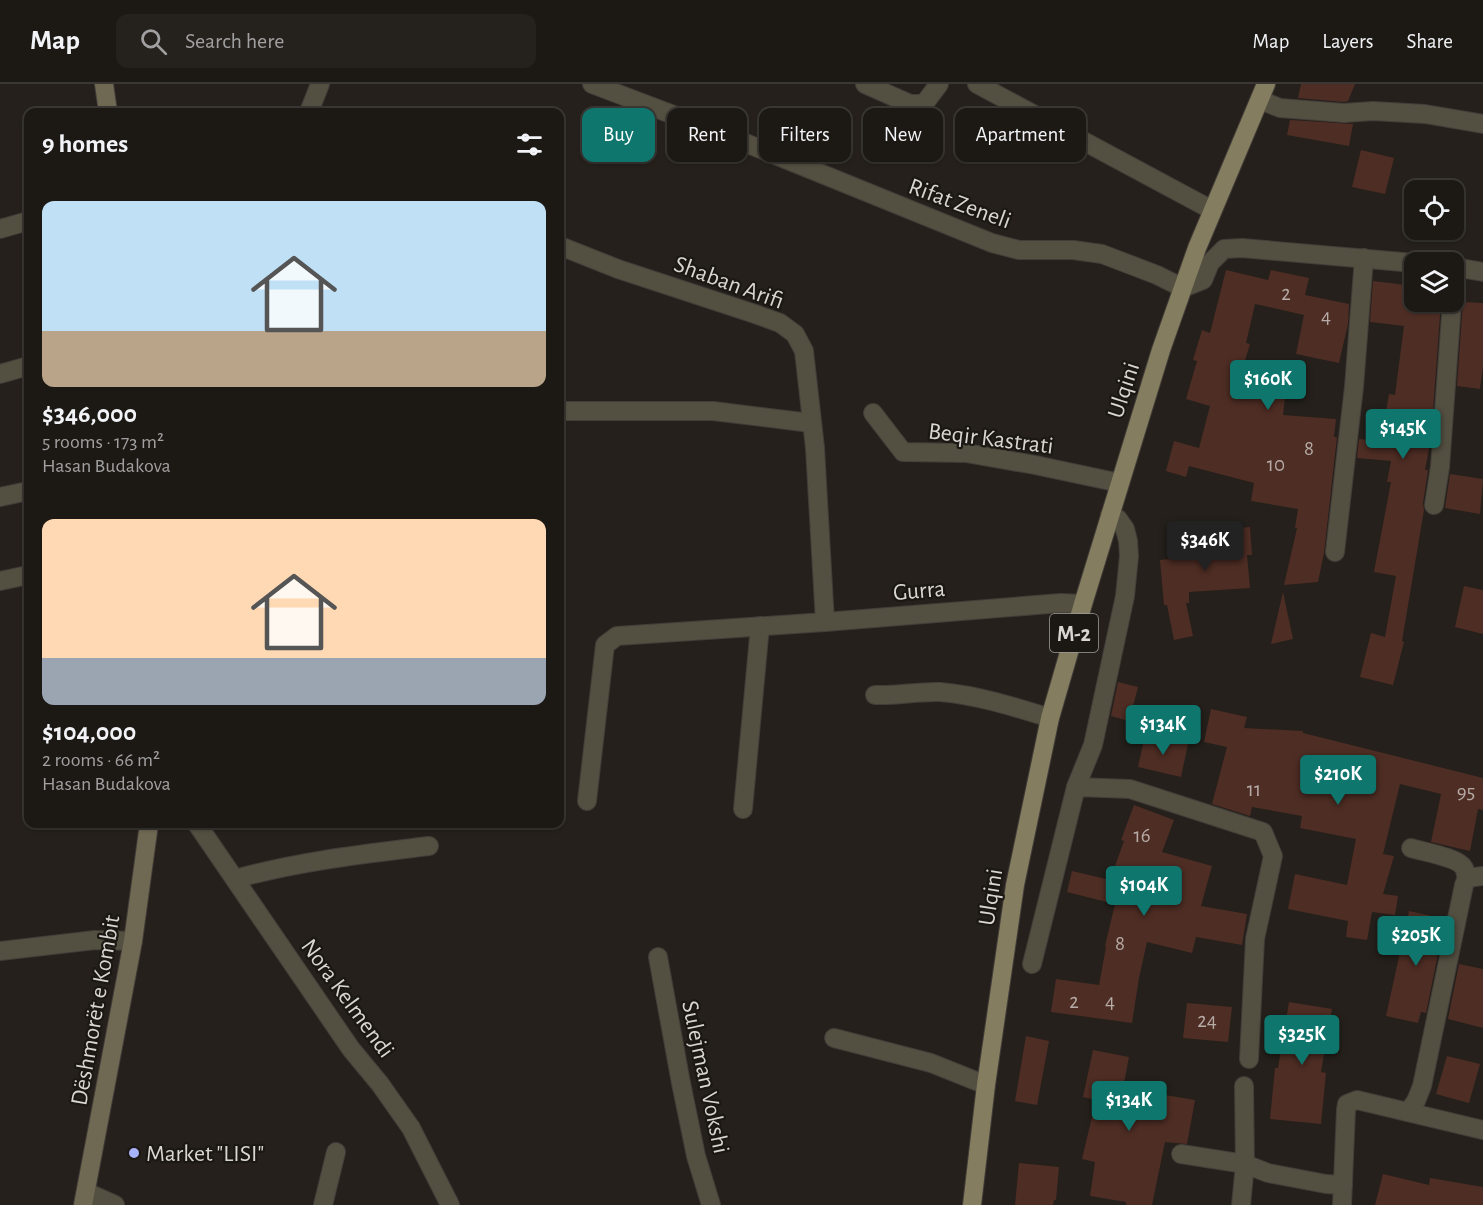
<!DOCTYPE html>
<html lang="en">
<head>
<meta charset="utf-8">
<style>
  :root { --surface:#1c1814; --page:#25211d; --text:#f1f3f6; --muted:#a0a0a0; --line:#3a3734; --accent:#0f766e }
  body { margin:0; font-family:"Alegreya Sans",sans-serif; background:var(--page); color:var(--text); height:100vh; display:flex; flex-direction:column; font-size:22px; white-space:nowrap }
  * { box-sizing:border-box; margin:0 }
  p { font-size:20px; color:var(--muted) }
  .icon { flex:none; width:33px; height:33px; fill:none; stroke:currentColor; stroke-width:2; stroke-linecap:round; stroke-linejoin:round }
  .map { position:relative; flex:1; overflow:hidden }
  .details { position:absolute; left:24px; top:24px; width:540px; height:720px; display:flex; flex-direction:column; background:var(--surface); border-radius:12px; box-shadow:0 2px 4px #0004,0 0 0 2px var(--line) }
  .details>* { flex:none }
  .guide { position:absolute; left:582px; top:24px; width:570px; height:54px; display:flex; gap:12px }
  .fabs { position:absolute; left:1404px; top:96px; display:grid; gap:12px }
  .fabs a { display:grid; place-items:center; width:60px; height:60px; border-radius:12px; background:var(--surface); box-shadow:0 2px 4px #0004,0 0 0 2px var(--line); font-size:30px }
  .price { position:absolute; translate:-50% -51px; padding:0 14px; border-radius:6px; background:var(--accent); color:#fff; font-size:20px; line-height:39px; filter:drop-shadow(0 2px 3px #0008) }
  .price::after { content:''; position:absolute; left:50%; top:36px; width:18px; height:14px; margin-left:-9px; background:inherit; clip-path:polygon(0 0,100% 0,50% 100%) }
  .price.current { background:#222; color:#fff }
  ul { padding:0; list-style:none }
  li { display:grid; align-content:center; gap:12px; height:318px; padding:0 18px }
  li span { display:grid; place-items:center; height:186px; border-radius:12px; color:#555 }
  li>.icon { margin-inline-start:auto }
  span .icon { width:108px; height:108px; fill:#fffc; stroke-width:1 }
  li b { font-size:26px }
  h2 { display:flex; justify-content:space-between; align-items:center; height:72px; padding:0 18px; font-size:26px }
  .pill { padding:0 21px; border-radius:12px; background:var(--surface); box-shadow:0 2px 4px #0004,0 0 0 2px var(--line); font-size:21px; line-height:54px }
  .pill.current { background:var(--accent); color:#fff }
  header { display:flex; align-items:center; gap:36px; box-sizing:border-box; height:84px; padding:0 30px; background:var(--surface); border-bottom:2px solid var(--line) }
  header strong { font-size:28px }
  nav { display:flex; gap:33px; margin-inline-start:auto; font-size:21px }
  .search { width:420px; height:54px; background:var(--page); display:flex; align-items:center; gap:15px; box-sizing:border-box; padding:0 21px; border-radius:12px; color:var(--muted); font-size:22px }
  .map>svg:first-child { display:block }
  .building { fill:#4e2d24 }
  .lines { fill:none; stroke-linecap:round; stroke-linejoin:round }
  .minor-casing { stroke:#423d38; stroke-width:20 }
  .secondary-casing { stroke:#423d38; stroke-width:20 }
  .primary-casing { stroke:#423d38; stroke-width:20 }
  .minor { stroke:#534f41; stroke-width:18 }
  .secondary { stroke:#6f6953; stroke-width:18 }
  .primary { stroke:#857d60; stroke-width:18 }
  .poi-dot { fill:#a7b1fc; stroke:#1b1712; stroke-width:2 }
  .labels { text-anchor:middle; stroke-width:4.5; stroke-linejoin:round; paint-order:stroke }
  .number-label { font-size:21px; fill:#b6aba6 }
  .shield { fill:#1b1712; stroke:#a09c98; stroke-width:1.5 }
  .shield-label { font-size:22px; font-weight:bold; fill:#d9d5d2 }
  .street-label { font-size:24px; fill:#d9d5d2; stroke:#1b1712 }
  .poi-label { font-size:24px; fill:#d9d5d2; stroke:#1b1712; text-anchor:start }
</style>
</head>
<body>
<header>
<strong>Map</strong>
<div class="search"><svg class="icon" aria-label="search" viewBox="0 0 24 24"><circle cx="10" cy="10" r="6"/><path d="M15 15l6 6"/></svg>Search here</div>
<nav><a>Map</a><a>Layers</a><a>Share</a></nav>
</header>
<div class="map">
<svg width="1483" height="1121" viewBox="0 0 1483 1121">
  <rect width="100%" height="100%" fill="#25201b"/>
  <g class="building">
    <polygon points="1301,0 1355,0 1348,17 1344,18 1298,14"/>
    <polygon points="1290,36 1353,40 1349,62 1287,51"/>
    <polygon points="1361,66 1394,74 1385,110 1352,103"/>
    <polygon points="1226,186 1268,196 1271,186 1309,194 1305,211 1349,220 1348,240 1339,279 1296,270 1304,231 1255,220 1246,259 1250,260 1243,283 1288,288 1283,331 1336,335 1334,353 1337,353 1324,469 1318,498 1284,501 1297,444 1295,444 1298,425 1251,417 1254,399 1189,382 1186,393 1166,387 1174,357 1199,364 1210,322 1186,315 1197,277 1193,276 1202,246 1210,249"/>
    <polygon points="1373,197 1414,202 1414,218 1441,218 1431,354 1425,386 1428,386 1423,419 1424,426 1402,557 1404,558 1393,601 1360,593 1371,549 1385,553 1396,492 1374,488 1391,398 1387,398 1391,377 1357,374 1359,355 1381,357 1389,310 1395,311 1404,242 1370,238"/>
    <polygon points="1463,218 1483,219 1483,282 1480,305 1457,302"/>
    <polygon points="1450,390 1483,395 1480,430 1445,424"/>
    <polygon points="1250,443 1252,471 1247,471 1250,504 1189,508 1189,519 1186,519 1193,552 1174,556 1167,521 1164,521 1160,476 1197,472 1195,447"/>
    <polygon points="1464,502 1483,506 1483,550 1455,543"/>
    <polygon points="1283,508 1293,555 1271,560"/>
    <polygon points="1118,598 1138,603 1129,637 1111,632"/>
    <polygon points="1211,625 1247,633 1244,644 1303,647 1303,649 1483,694 1483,726 1478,725 1470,767 1431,758 1441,710 1400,700 1383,770 1394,772 1383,810 1398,812 1395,831 1372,828 1367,856 1346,853 1348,837 1288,825 1295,790 1347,801 1356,755 1300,744 1302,732 1252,723 1250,732 1212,720 1227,663 1204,658"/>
    <polygon points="1145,651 1188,660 1181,693 1138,683"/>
    <polygon points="1134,721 1174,736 1162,768 1212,782 1201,822 1247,830 1242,861 1196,853 1192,869 1147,858 1139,894 1132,939 1051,928 1056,895 1099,901 1106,863 1105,862 1115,820 1067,808 1072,787 1110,796 1124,757 1121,756"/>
    <polygon points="1409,827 1445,835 1426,929 1421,928 1418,939 1386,932"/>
    <polygon points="1459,880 1483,885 1483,944 1448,935"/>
    <polygon points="1289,918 1332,925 1321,988 1326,989 1321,1040 1270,1035 1275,984 1278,984"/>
    <polygon points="1187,919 1232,923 1228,958 1183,954"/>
    <polygon points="1026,952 1049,957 1037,1021 1015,1017"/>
    <polygon points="1093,966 1129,973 1123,1004 1195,1016 1187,1060 1165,1058 1152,1121 1126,1121 1126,1118 1090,1112 1095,1078 1082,1075 1096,1016 1083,1013"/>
    <polygon points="1447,972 1480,980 1469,1019 1436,1010"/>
    <polygon points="1019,1079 1059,1083 1056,1116 1054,1116 1053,1121 1015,1121"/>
    <polygon points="1383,1090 1429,1101 1430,1094 1483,1103 1483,1121 1375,1121"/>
  </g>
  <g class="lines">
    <defs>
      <g id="minor">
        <polyline points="592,0 721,49 992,159 1019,166 1073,166 1102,170 1157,191 1183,204 1203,196 1210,179 1224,165 1242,164 1414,179"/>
        <polyline points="865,0 910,20 924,20 939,0"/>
        <polyline points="977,0 1212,126"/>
        <polyline points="1260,16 1280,24 1344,29 1373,27 1425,30 1483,40"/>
        <polyline points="309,28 320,0"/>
        <polyline points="0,145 28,137"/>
        <polyline points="560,162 618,185 755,230 780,239 795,250 804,267 815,364 825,538"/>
        <polyline points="1454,183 1483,188"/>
        <polyline points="0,290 28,282"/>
        <polyline points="560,327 713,327 811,339"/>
        <polyline points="873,329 903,368 966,369 1035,381 1120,399"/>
        <polyline points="0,413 28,407"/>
        <polyline points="1434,421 1440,383 1452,218"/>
        <polyline points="1335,468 1354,303 1364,174"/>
        <polyline points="0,497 28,491"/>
        <path d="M875,611C897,612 919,607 940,608C977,611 1015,623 1050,634"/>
        <polyline points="1076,703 1093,661 1125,512 1129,472 1128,457 1125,445 1118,435 1110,431"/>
        <polyline points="587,717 605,561 617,552 825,538 1061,519 1083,520"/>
        <polyline points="743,725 760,542"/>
        <polyline points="197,740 351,965 380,1000 411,1044 450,1121"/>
        <path d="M1411,764C1423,768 1458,773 1464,784C1465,785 1466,792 1467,794"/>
        <path d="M235,795C299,777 364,770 429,762"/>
        <polyline points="0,867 95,856 133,857"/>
        <polyline points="658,873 681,999 696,1072 711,1121"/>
        <polyline points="1032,880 1076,703 1130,705 1263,748 1273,772 1255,855 1249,975"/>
        <polyline points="834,954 931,979 986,1001"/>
        <polyline points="1408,1028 1416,1017 1422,1002 1464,801 1467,794 1483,792"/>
        <polyline points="1181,1070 1245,1080 1268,1089 1326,1100 1343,1101"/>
        <polyline points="86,1108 115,1121"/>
        <polyline points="323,1121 336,1068"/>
        <polyline points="1241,1121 1245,1080 1244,1002"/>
        <polyline points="1342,1121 1346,1026 1347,1020 1357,1016 1483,1046"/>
      </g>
      <g id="secondary">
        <polyline points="104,0 108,28"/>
        <polyline points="83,1121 133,857 149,740"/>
      </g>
      <polyline id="primary" points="972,1121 986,1001 1015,801 1050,634 1083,520 1161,266 1197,164 1266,0"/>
    </defs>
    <use href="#minor" class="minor-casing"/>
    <use href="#secondary" class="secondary-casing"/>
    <use href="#primary" class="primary-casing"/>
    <use href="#minor" class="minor"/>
    <use href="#secondary" class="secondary"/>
    <use href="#primary" class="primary"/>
  </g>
  <circle class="poi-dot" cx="134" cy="1069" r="6"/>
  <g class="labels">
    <g class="number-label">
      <text x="1286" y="216">2</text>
      <text x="1326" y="239">4</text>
      <text x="1309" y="371">8</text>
      <text x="1276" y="387">10</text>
      <text x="1254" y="712">11</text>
      <text x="1466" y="714">95</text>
      <text x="1142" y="758">16</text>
      <text x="1120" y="866">8</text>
      <text x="1074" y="924">2</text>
      <text x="1110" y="924">4</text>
      <text x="1207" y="943">24</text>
    </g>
    <rect class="shield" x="1050" y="530" width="48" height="38" rx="4.5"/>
    <g class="shield-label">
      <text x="1074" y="557">M-2</text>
    </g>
    <g class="street-label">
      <text transform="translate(960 119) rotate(20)" y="8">Rifat Zeneli</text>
      <text transform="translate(729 198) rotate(20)" y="8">Shaban Arifi</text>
      <text transform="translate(1123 306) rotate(-72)" y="8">Ulqini</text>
      <text transform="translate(991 354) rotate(7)" y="8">Beqir Kastrati</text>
      <text transform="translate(919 506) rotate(-5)" y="8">Gurra</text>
      <text transform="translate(990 813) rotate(-81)" y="8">Ulqini</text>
      <text transform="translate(348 914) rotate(54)" y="8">Nora Kelmendi</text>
      <text transform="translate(95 926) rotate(-80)" y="8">Dëshmorët e Kombit</text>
      <text transform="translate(706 993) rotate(78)" y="8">Sulejman Vokshi</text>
    </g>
    <g class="poi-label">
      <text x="146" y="1077">Market "LISI"</text>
    </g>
  </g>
</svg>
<div class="fabs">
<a><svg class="icon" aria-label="locate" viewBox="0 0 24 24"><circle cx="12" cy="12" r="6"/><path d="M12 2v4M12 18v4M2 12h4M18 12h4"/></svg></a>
<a><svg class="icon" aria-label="layers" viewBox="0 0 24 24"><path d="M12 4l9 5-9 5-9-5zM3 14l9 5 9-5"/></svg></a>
</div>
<b class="price" style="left:1268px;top:327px">$160K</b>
<b class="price" style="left:1403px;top:376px">$145K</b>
<b class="price current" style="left:1205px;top:488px">$346K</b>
<b class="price" style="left:1163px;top:672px">$134K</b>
<b class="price" style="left:1338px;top:722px">$210K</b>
<b class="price" style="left:1144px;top:833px">$104K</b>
<b class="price" style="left:1416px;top:883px">$205K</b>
<b class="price" style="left:1302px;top:982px">$325K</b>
<b class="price" style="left:1129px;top:1048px">$134K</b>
<div class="guide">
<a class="pill current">Buy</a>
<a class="pill">Rent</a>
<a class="pill">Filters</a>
<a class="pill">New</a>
<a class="pill">Apartment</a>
</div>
<section class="details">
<h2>9 homes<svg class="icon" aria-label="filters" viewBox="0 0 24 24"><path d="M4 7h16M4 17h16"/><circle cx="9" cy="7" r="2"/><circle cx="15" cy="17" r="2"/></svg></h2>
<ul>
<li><span style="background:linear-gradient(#bfe0f5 70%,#b9a48a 0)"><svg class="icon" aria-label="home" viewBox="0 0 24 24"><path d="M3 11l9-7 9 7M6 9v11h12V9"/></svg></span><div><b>$346,000</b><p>5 rooms · 173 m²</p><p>Hasan Budakova</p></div></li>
<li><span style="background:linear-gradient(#ffd9b3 75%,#9aa5b1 0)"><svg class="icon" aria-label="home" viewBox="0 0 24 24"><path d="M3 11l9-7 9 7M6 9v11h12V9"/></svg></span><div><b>$104,000</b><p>2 rooms · 66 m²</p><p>Hasan Budakova</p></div></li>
</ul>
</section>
</div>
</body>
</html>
